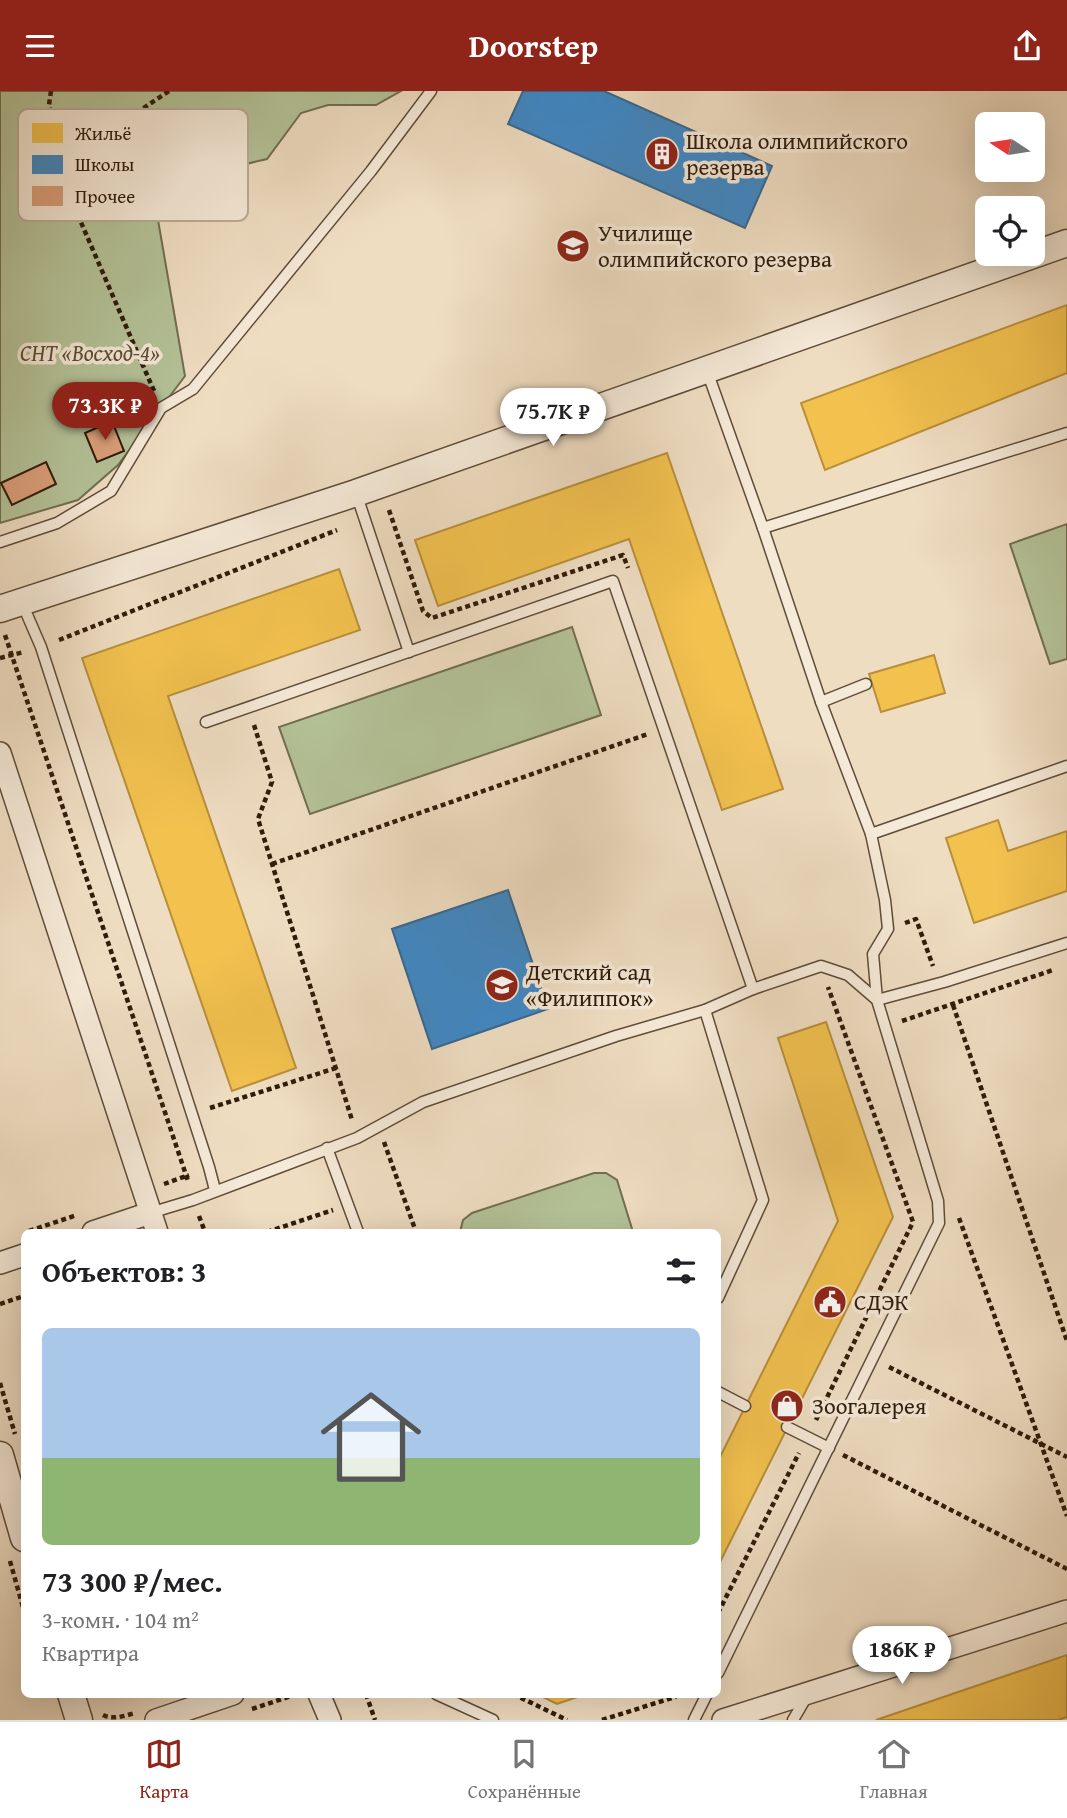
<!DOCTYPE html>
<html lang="ru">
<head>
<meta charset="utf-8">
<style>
  :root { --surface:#fff; --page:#f6f6f6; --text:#202124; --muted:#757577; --line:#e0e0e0; --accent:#8f2418 }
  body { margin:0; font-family:"Gentium Book Plus",serif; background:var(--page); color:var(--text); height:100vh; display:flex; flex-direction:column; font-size:26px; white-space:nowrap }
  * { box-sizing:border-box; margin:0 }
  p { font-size:23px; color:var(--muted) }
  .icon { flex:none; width:38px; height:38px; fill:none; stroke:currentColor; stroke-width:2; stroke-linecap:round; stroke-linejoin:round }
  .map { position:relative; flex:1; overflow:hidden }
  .side { position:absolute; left:21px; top:1138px; width:700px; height:469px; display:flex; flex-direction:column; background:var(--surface); border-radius:10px; box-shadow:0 7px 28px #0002 }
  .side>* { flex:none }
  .needle { width:46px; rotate:282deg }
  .tools { position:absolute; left:975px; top:21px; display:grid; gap:14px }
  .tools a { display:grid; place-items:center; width:70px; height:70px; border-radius:10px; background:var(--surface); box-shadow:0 7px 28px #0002; font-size:35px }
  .price { position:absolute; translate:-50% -60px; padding:0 16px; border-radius:24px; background:#fff; color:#222; font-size:23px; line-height:46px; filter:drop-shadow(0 2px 4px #0008) }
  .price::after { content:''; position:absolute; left:50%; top:42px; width:21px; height:16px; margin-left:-10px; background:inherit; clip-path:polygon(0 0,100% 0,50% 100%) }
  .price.active { background:var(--accent); color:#fff }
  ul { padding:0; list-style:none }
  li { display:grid; align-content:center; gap:14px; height:371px; padding:0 21px }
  li span { display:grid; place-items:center; height:217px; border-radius:10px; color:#555 }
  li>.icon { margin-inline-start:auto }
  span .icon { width:126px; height:126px; fill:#fffc; stroke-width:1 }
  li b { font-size:30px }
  h2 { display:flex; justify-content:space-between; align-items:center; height:84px; padding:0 21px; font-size:30px }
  header { display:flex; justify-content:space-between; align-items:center; height:91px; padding:0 21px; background:var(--accent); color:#fff; font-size:32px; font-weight:700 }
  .menu { display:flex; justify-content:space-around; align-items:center; height:98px; border-top:2px solid var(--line); background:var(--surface); font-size:19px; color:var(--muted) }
  .menu a { display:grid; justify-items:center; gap:4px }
  .menu .active { color:var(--accent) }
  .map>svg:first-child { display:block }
  .green { fill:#b4c298; stroke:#726e52; stroke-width:2 }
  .homes { fill:#f2c14e; stroke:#b88f3a; stroke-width:2 }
  .schools { fill:#3f88c5; stroke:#3a678d; stroke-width:2 }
  .building { fill:#da9f7a; stroke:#2f1b0b; stroke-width:2 }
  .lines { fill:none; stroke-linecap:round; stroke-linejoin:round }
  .service-casing { stroke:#5f4c39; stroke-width:13 }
  .minor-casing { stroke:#5f4c39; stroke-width:24 }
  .tertiary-casing { stroke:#5f4c39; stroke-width:29 }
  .path { stroke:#2f1b0b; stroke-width:4.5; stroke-dasharray:5 3.5; stroke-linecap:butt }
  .service { stroke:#f5e9d7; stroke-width:10 }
  .minor { stroke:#f5e9d7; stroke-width:21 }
  .tertiary { stroke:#f5e9d7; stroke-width:26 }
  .labels { text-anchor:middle; stroke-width:7; stroke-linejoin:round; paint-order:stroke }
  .poi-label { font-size:23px; fill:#2f1b0b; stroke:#f5e9d7; text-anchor:start }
  .park-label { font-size:23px; font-style:italic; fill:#574d35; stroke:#f5e9d7 }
  .key { fill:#f5e9d7; stroke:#baab9a; stroke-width:2 }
  .key-label { font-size:19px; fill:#2f1b0b }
</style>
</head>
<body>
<header><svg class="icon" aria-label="menu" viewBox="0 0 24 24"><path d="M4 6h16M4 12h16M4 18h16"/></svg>Doorstep<svg class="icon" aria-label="share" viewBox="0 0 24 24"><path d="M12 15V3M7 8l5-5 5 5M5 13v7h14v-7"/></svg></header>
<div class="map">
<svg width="1067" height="1629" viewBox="0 0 1067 1629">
  <rect width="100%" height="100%" fill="#efddc2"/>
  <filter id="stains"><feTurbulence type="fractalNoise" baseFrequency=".00286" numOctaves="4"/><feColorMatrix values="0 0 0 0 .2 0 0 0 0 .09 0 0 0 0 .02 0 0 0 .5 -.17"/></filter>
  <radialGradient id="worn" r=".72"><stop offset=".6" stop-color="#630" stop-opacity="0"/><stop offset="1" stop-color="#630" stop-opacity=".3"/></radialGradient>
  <g class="green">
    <polygon points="0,0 401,0 376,14 328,14 301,22 267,68 204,83 148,71 185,285 118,374 78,409 0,432"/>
    <polygon points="1067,433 1067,568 1050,573 1010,453"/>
    <polygon points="572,536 601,624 310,723 279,636"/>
    <polygon points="594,1082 606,1082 617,1089 633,1141 460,1141 463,1129 472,1122"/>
  </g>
  <g class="homes">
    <polygon points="1067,214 1067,282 825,379 801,312"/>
    <polygon points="667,362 783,698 722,719 629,448 438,515 415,449"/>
    <polygon points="339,478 360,539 168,605 296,977 232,1000 82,567"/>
    <polygon points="934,564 945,602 881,621 869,583"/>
    <polygon points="998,729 1008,760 1067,740 1067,800 974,832 946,747"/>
    <polygon points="826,931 893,1126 718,1475 718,1370 838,1130 778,947"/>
    <polygon points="1067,1564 1067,1626 1058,1629 876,1629"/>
    <polygon points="537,1603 586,1603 557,1613"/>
  </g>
  <g class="schools">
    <polygon points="523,0 604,0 772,75 745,137 508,33"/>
    <polygon points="508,799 548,918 432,958 392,838"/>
  </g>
  <g class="building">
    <polygon points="112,330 124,360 97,371 85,342"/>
    <polygon points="46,371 56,393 12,414 1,392"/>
  </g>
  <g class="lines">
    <defs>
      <g id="service">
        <polyline points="707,280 763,437 821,611 871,743 885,809 888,838 873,863 877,909 944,891 1067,852"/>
        <polyline points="356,402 409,561"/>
        <polyline points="763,437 1067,342"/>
        <polyline points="0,451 57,432 111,400 161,317 193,298 371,80 431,0"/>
        <polyline points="22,512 41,556 209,1076 215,1099"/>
        <polyline points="821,611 866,593"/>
        <polyline points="206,631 613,490 753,898"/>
        <polyline points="871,743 1067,675"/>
        <polyline points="327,1057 358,1141"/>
        <polyline points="150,1122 193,1109 357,1047 423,1011 616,945 705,919"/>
        <polyline points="718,1207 763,1109 705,919 753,898 821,875 848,884 877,909 938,1110 939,1132 718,1582"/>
        <polyline points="718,1301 745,1315"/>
        <polyline points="787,1336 829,1357"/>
        <polyline points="436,1603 493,1629"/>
        <polyline points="694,1629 707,1603"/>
        <polyline points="793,1629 807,1605"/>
      </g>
      <g id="minor">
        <polyline points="0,662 157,1141"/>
        <polyline points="93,1141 150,1122"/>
        <polyline points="0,1172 24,1164"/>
        <polyline points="319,1603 330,1629"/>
        <polyline points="156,1629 233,1603"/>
        <polyline points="723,1629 1067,1520"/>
      </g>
      <g id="tertiary">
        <polyline points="0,518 356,402 1067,152"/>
        <polyline points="0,1364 24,1447"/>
        <polyline points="71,1603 79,1629"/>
      </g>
    </defs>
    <use href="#service" class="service-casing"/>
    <use href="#minor" class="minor-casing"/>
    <use href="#tertiary" class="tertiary-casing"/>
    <g class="path">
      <polyline points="51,0 49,14 67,98"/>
      <polyline points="154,300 67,99 133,24 169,0"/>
      <polyline points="389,419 423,520 432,527 623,464 628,477"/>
      <polyline points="5,544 188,1090"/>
      <polyline points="59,549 337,439"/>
      <polyline points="0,567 24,561"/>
      <polyline points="254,634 272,691 258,728 352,1029"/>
      <polyline points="272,773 648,643"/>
      <polyline points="905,832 916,828 933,875"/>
      <polyline points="953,914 1067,1250"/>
      <polyline points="902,930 1053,879"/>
      <polyline points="210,1017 336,977"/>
      <polyline points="384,1051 416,1141"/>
      <polyline points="164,1093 189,1084"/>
      <polyline points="199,1125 205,1141"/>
      <polyline points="959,1127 1067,1425"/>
      <polyline points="29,1140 77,1124"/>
      <polyline points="267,1141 333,1119"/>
      <polyline points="0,1213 24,1205"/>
      <polyline points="889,1276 1067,1366"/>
      <polyline points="0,1292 15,1343"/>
      <polyline points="816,1329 913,1131 828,896"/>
      <polyline points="843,1364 1067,1478"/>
      <polyline points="10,1470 24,1520"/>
      <polyline points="718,1522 799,1362"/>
      <polyline points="366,1603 375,1629"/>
      <polyline points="513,1603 567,1629"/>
      <polyline points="252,1618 297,1603"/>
      <path d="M103,1624C113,1629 124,1625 135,1622"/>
      <polyline points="602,1629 675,1606 676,1603"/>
    </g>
    <use href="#service" class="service"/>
    <use href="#minor" class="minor"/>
    <use href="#tertiary" class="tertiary"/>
  </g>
  <defs>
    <symbol id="building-disc" viewBox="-11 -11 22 22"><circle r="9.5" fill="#8f2418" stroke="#f5e9d7"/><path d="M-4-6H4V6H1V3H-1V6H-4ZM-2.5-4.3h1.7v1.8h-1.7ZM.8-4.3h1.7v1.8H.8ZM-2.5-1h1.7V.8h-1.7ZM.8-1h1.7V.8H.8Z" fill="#fff"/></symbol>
    <symbol id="university-disc" viewBox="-11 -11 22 22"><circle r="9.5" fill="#8f2418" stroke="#f5e9d7"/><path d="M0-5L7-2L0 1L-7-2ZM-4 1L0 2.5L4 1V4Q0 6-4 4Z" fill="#fff"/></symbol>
    <symbol id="school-disc" viewBox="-11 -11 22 22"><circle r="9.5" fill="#8f2418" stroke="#f5e9d7"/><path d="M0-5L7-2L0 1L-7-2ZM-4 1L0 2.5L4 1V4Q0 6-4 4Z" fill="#fff"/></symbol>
    <symbol id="civic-disc" viewBox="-11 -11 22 22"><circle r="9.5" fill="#8f2418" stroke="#f5e9d7"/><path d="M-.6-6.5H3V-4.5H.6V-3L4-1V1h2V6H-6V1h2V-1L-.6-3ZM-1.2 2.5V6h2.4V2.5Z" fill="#fff"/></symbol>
    <symbol id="shop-disc" viewBox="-11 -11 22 22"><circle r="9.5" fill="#8f2418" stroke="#f5e9d7"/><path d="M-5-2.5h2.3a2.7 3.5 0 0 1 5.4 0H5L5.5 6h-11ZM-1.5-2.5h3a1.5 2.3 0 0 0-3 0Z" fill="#fff"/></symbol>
  </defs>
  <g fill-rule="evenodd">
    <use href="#building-disc" x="643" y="44" width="38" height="38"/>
    <use href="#university-disc" x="554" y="136" width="38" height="38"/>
    <use href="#school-disc" x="483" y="875" width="38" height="38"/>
    <use href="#civic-disc" x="811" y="1192" width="38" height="38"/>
    <use href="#shop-disc" x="768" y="1296" width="38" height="38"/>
  </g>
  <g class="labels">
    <g class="poi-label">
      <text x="686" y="58">Школа олимпийского<tspan x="686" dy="26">резерва</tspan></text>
      <text x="598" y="150">Училище<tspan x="598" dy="26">олимпийского резерва</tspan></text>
      <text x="526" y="889">Детский сад<tspan x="526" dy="26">«Филиппок»</tspan></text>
      <text x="854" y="1219">СДЭК</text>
      <text x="812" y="1323">Зоогалерея</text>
    </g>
    <g class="park-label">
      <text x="90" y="270">СНТ «Восход-4»</text>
    </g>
  </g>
  <rect x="18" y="18" width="230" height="112" rx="10" class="key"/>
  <rect x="32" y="32" width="31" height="20" fill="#f2c14e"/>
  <rect x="32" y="64" width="31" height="19" fill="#3f88c5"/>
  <rect x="32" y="95" width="31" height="20" fill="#da9f7a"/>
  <g class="key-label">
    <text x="75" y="49">Жильё</text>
    <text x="75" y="80">Школы</text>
    <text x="75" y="112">Прочее</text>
  </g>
  <rect width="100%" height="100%" filter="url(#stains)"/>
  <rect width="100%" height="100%" fill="url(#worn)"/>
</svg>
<div class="tools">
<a><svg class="needle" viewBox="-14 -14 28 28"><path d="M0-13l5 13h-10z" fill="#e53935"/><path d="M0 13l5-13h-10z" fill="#757577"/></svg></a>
<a><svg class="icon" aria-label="locate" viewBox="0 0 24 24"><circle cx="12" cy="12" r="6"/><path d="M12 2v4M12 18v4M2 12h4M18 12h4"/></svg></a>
</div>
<b class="price active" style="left:105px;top:351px">73.3K ₽</b>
<b class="price" style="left:553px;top:357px">75.7K ₽</b>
<b class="price" style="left:902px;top:1595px">186K ₽</b>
<section class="side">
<h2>Объектов: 3<svg class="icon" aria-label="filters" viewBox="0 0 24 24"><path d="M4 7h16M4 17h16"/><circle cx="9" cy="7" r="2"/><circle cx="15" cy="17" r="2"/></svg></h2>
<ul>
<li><span style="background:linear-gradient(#a9c7e8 60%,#8fb573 0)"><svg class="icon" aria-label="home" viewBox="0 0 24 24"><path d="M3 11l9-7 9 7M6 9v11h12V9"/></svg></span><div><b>73 300 ₽/мес.</b><p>3-комн. · 104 m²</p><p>Квартира</p></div></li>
</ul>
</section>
</div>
<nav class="menu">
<a class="active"><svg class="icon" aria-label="map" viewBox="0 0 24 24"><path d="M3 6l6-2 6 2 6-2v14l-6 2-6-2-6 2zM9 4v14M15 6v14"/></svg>Карта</a>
<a><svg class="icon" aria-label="saved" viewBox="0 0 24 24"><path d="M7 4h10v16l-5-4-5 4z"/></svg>Сохранённые</a>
<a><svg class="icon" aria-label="home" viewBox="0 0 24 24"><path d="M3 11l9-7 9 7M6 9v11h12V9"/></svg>Главная</a>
</nav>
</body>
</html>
